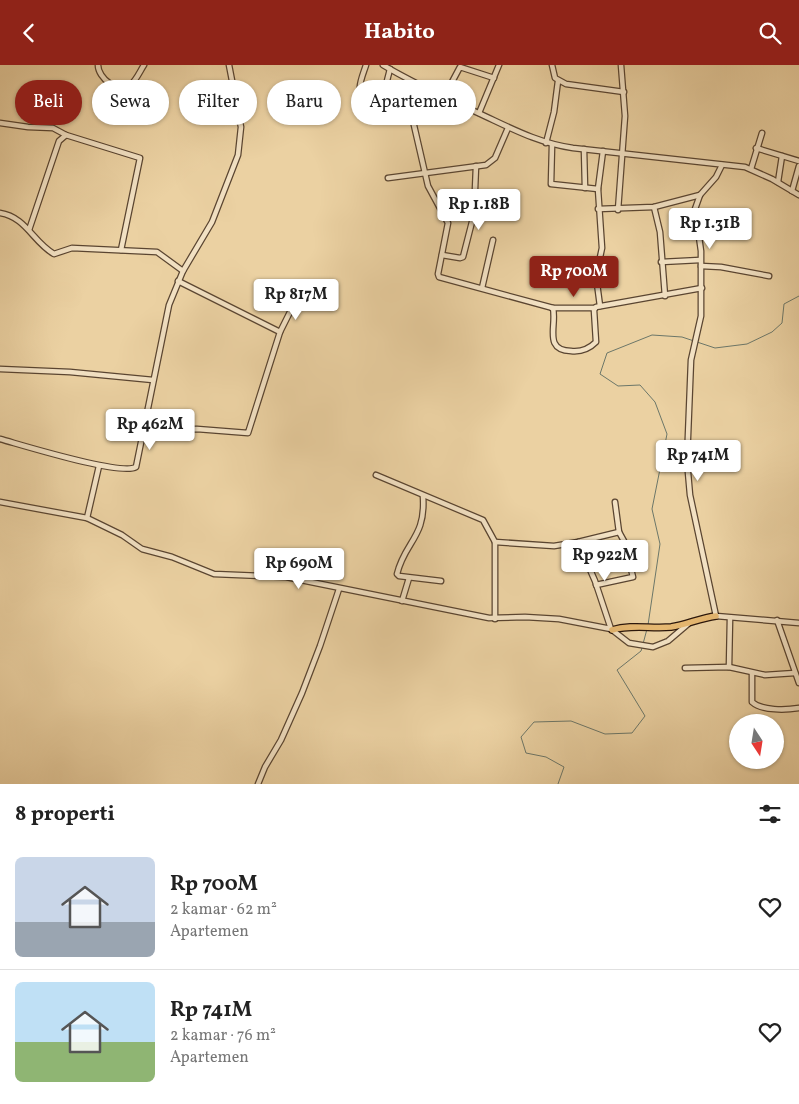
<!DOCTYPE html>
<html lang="id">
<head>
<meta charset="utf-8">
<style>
  :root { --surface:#fff; --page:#f2f2f2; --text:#222; --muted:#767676; --line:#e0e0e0; --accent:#8f2418 }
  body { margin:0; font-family:Vollkorn,serif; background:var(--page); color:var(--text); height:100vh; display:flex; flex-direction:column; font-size:19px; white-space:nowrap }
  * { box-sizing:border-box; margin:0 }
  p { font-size:16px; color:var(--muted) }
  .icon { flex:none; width:28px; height:28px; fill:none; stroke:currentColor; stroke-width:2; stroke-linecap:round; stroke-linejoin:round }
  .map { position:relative; height:719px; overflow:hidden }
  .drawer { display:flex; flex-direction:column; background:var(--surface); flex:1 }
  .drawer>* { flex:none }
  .top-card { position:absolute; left:15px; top:15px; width:500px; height:45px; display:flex; gap:10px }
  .needle { width:32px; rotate:168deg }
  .controls { position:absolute; left:729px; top:649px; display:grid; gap:10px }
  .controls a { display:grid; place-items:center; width:55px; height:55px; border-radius:50%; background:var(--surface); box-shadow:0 1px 4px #0004; font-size:25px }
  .price { position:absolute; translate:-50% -42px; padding:0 11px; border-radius:5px; background:#fff; color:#222; font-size:16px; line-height:32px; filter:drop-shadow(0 1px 2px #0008) }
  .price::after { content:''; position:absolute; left:50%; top:30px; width:15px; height:11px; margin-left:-8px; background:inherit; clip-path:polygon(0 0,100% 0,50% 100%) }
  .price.selected { background:var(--accent); color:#fff }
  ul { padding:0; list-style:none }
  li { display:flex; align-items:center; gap:15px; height:125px; padding:0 15px }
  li+li { border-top:1px solid var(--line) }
  li span { display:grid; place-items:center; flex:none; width:140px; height:100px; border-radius:8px; color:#555 }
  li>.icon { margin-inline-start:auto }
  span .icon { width:60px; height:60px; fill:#fffc; stroke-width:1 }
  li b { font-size:21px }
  h2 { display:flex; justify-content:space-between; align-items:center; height:60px; padding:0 15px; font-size:21px }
  .chip { padding:0 18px; border-radius:22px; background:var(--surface); box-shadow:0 1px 4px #0004; font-size:18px; line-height:45px }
  .chip.selected { background:var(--accent); color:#fff }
  header { display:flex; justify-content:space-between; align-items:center; height:65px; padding:0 15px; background:var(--accent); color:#fff; font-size:22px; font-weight:700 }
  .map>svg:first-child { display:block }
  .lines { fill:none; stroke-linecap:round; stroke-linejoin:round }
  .stream { stroke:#6c7769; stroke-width:1 }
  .minor-casing { stroke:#5a4531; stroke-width:7 }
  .major-casing { stroke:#2a160b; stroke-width:8 }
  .minor { stroke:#f2e1c3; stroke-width:4.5 }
  .major { stroke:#e6b871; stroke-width:5.5 }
</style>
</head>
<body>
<header><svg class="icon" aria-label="back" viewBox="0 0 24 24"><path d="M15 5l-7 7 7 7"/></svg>Habito<svg class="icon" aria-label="search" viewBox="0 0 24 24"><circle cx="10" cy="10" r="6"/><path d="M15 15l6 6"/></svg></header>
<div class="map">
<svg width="799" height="719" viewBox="0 0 799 719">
  <rect width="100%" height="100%" fill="#ebd1a2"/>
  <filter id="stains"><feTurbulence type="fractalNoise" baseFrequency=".004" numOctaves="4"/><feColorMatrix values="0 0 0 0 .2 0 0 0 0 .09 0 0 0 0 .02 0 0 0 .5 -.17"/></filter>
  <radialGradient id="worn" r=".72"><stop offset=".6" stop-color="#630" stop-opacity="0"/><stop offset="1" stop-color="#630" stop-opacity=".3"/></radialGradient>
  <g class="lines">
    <g class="stream">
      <polyline points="648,560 660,479 652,444 667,369 655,337 640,320 618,321 600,309 607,288 652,270 682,272 715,283 747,279 772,267 782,258 784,239 799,231"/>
      <polyline points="643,579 647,564"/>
      <polyline points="558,719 564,702 546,692 526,688 521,672 534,657 571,656 605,669 632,668 645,651 617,605 641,586 642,583"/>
    </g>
    <defs>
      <g id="minor">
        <path d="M98,0C98,13 118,29 130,20C136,16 140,6 144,0"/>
        <path d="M366,0C362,13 355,25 365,37L413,52"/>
        <path d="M383,0C413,18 444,32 476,47C509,62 537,78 573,83L745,102L772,114L799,130"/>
        <polyline points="552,0 555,13 566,19 624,27"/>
        <path d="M420,21L413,56L428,121L448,158L438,209L439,212L553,243C557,261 543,285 571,286C580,287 589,284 596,277L594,245L596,242L702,223"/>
        <polyline points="444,32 460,2 494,13"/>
        <polyline points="380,43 390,4"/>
        <polyline points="479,48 499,0"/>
        <polyline points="0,58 28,62 53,63 66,70"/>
        <polyline points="546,78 554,47 558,16"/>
        <polyline points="552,80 551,119 598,124"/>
        <polyline points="756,83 799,96"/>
        <polyline points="584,84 585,123"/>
        <polyline points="722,100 716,112 700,130 695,144 701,186 701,251 691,295 687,396 690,430 716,551 799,558"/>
        <polyline points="751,104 762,68"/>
        <polyline points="388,113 486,100 495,93 508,63"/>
        <polyline points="778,117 782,91"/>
        <polyline points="792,126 799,101"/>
        <polyline points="654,142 660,167 665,231"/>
        <polyline points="598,144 654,142 700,130"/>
        <polyline points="618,145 625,51 621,0"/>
        <path d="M0,148C26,152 33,177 54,189L72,183L157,187L183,206"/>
        <polyline points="29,165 59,76 66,70 140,93 121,185"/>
        <polyline points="442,190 460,193 463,192 474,149 476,101"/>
        <polyline points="661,197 700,195"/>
        <polyline points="701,201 721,202 769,211"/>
        <polyline points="482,223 493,175"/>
        <polyline points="600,241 596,211 602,183 598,124 603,86"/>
        <polyline points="552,243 595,243"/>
        <polyline points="280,267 295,237"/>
        <polyline points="0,304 70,307 153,315"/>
        <polyline points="144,365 197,364 248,368 280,267 178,216"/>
        <path d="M0,374C22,380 121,411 136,402L169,240L183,206L212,157L238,90L241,62L229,0"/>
        <polyline points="376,410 483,455 495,477 495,554"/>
        <path d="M423,431C426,473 405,476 397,509L399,511L441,516"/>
        <polyline points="0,437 87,453 122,470 142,484 172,492 214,509 286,512 489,553 525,552 559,554 611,564 629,578 653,582 668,576 688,559"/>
        <polyline points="615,437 619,467"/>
        <polyline points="87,453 99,401"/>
        <polyline points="495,477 554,481 578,477 619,467 624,476 633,512 596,520"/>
        <polyline points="578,477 595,516 611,564"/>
        <polyline points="402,536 409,513"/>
        <polyline points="777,555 799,618"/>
        <polyline points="729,602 730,553"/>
        <polyline points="685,603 729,602 765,610 795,608"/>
        <path d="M752,609V637C762,646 786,645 799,643"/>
        <polyline points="258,719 265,702 281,675 302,628 320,581 339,524"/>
      </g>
      <path id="major" d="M612,565C632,559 651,564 671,562C686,560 700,553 716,551"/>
    </defs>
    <use href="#minor" class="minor-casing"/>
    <use href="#major" class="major-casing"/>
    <use href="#minor" class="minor"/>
    <use href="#major" class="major"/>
  </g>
  <rect width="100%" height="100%" filter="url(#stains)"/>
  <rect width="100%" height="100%" fill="url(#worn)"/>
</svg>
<div class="controls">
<a><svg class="needle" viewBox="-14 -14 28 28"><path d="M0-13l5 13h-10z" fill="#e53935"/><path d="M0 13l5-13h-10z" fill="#767676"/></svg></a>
</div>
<b class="price" style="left:479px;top:166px">Rp 1.18B</b>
<b class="price" style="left:710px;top:185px">Rp 1.31B</b>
<b class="price selected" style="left:574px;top:233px">Rp 700M</b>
<b class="price" style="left:296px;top:256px">Rp 817M</b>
<b class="price" style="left:150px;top:386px">Rp 462M</b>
<b class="price" style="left:698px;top:417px">Rp 741M</b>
<b class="price" style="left:605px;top:517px">Rp 922M</b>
<b class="price" style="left:299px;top:525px">Rp 690M</b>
<div class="top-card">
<a class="chip selected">Beli</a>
<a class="chip">Sewa</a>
<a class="chip">Filter</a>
<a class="chip">Baru</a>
<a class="chip">Apartemen</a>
</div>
</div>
<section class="drawer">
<h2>8 properti<svg class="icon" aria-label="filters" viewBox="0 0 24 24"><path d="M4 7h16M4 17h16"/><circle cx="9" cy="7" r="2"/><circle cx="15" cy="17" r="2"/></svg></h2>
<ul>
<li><span style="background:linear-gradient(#c9d6e8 65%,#9aa5b1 0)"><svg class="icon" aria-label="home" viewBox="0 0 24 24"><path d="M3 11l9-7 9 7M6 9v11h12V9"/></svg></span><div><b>Rp 700M</b><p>2 kamar · 62 m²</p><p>Apartemen</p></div><svg class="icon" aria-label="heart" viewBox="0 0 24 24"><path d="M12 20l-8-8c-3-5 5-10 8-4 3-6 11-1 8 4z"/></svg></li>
<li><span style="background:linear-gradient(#bfe0f5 60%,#8fb573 0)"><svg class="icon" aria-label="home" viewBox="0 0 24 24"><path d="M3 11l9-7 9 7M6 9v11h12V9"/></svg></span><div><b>Rp 741M</b><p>2 kamar · 76 m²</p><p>Apartemen</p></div><svg class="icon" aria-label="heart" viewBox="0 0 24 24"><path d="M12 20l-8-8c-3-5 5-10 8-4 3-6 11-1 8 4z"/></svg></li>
</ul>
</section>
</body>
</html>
